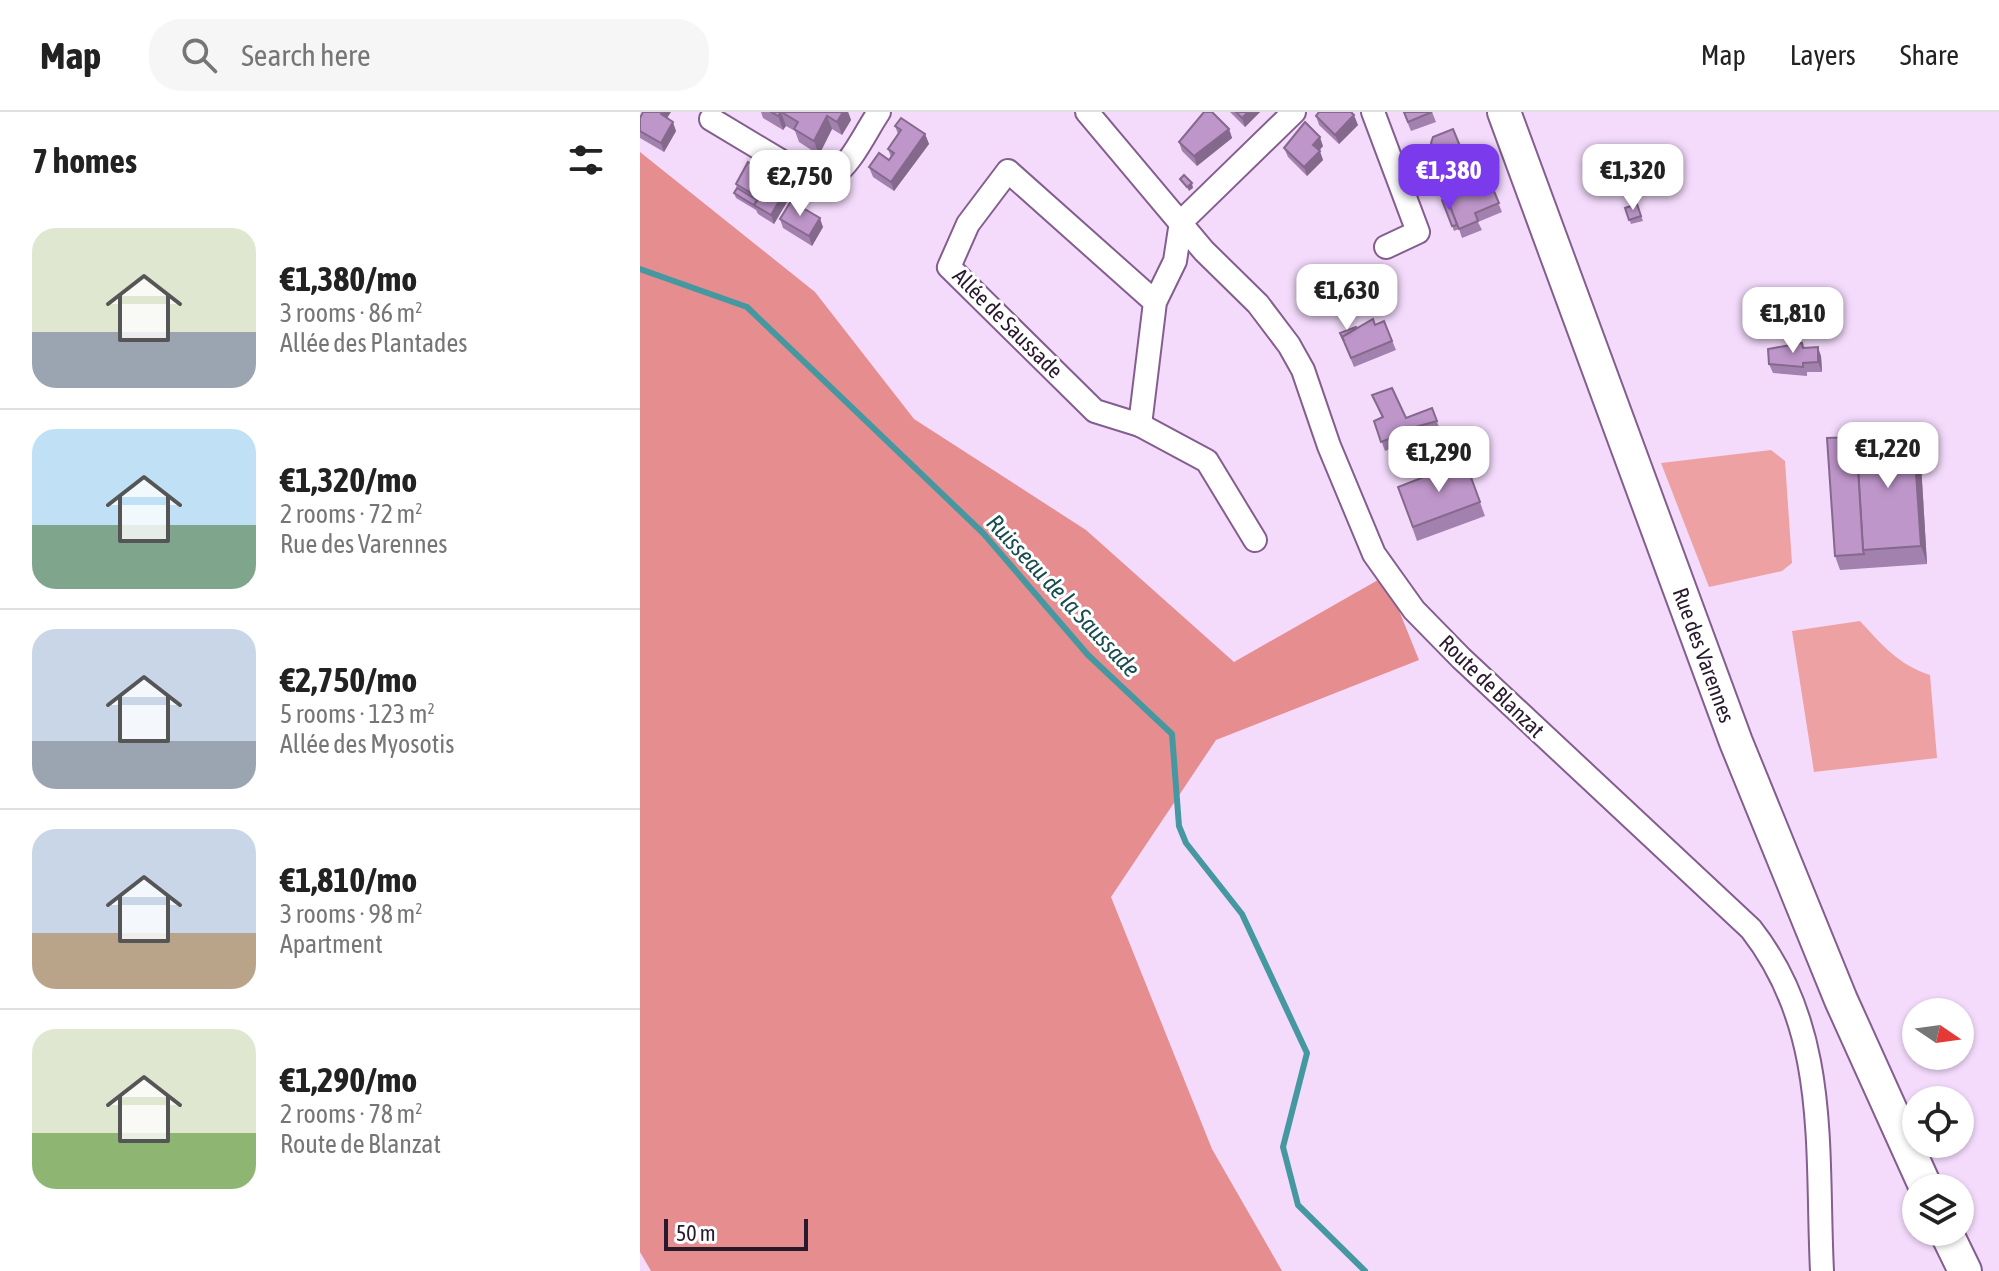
<!DOCTYPE html>
<html lang="en">
<head>
<meta charset="utf-8">
<style>
  :root { --surface:#fff; --page:#f6f6f6; --text:#222; --muted:#767676; --line:#e0e0e0; --accent:#7c3aed }
  body { margin:0; font-family:"Asap Condensed",sans-serif; background:var(--page); color:var(--text); height:100vh; display:flex; flex-direction:column; font-size:30px; white-space:nowrap }
  * { box-sizing:border-box; margin:0 }
  p { font-size:26px; color:var(--muted) }
  .icon { flex:none; width:44px; height:44px; fill:none; stroke:currentColor; stroke-width:2; stroke-linecap:round; stroke-linejoin:round }
  .map { position:relative; flex:1; overflow:hidden }
  .sheet { display:flex; flex-direction:column; background:var(--surface); width:640px }
  .sheet>* { flex:none }
  .needle { width:52px; rotate:103deg }
  .controls { position:absolute; left:1262px; top:886px; display:grid; gap:16px }
  .controls a { display:grid; place-items:center; width:72px; height:72px; border-radius:50%; background:var(--surface); box-shadow:0 2px 6px #0004; font-size:40px }
  .scale { position:absolute; left:24px; bottom:20px; width:144px; box-sizing:border-box; padding-left:8px; border:4px solid #28192d; border-top:0; font-size:22px; line-height:28px; white-space:nowrap; color:#28192d; -webkit-text-stroke:6px #fff; paint-order:stroke }
  .price { position:absolute; translate:-50% -68px; padding:0 18px; border-radius:16px; background:#fff; color:#222; font-size:26px; line-height:52px; filter:drop-shadow(0 2px 4px #0008) }
  .price::after { content:''; position:absolute; left:50%; top:48px; width:24px; height:18px; margin-left:-12px; background:inherit; clip-path:polygon(0 0,100% 0,50% 100%) }
  .price.active { background:var(--accent); color:#fff }
  ul { padding:0; list-style:none }
  li { display:flex; align-items:center; gap:24px; height:200px; padding:0 32px }
  li+li { border-top:2px solid var(--line) }
  li span { display:grid; place-items:center; flex:none; width:224px; height:160px; border-radius:24px; color:#555 }
  li>.icon { margin-inline-start:auto }
  span .icon { width:96px; height:96px; fill:#fffc; stroke-width:1 }
  li b { font-size:34px }
  h2 { display:flex; justify-content:space-between; align-items:center; height:96px; padding:0 32px; font-size:34px }
  header { display:flex; align-items:center; gap:48px; box-sizing:border-box; height:112px; padding:0 40px; background:var(--surface); border-bottom:2px solid var(--line) }
  header strong { font-size:38px }
  nav { display:flex; gap:44px; margin-inline-start:auto; font-size:28px }
  .search { width:560px; height:72px; background:var(--page); display:flex; align-items:center; gap:20px; box-sizing:border-box; padding:0 28px; border-radius:32px; color:var(--muted); font-size:30px }
  main { display:flex; flex:1; min-height:0 }
  .map>svg:first-child { display:block }
  .green { fill:#eea1a3 }
  .forest { fill:#e68d90 }
  .lines { fill:none; stroke-linecap:round; stroke-linejoin:round }
  .stream { stroke:#4698a0; stroke-width:6 }
  .street-casing { stroke:#835e8e; stroke-width:26 }
  .secondary-casing { stroke:#835e8e; stroke-width:36 }
  .street { stroke:#fff; stroke-width:22 }
  .secondary { stroke:#fff; stroke-width:32 }
  .wall { fill:#a381ae }
  .shaded-wall { fill:#85698d }
  .building { fill:#be96ca; stroke:#85698d; stroke-width:2 }
  .labels { text-anchor:middle; stroke-width:6; stroke-linejoin:round; paint-order:stroke }
  .street-label { font-size:22px; fill:#28192d; stroke:#fff }
  .water-label { font-size:24px; font-style:italic; fill:#174d4f; stroke:#fff }
</style>
</head>
<body>
<header>
<strong>Map</strong>
<div class="search"><svg class="icon" aria-label="search" viewBox="0 0 24 24"><circle cx="10" cy="10" r="6"/><path d="M15 15l6 6"/></svg>Search here</div>
<nav><a>Map</a><a>Layers</a><a>Share</a></nav>
</header>
<main>
<section class="sheet">
<h2>7 homes<svg class="icon" aria-label="filters" viewBox="0 0 24 24"><path d="M4 7h16M4 17h16"/><circle cx="9" cy="7" r="2"/><circle cx="15" cy="17" r="2"/></svg></h2>
<ul>
<li><span style="background:linear-gradient(#dfe7d0 65%,#9aa5b1 0)"><svg class="icon" aria-label="home" viewBox="0 0 24 24"><path d="M3 11l9-7 9 7M6 9v11h12V9"/></svg></span><div><b>€1,380/mo</b><p>3 rooms · 86 m²</p><p>Allée des Plantades</p></div></li>
<li><span style="background:linear-gradient(#bfe0f5 60%,#7fa58c 0)"><svg class="icon" aria-label="home" viewBox="0 0 24 24"><path d="M3 11l9-7 9 7M6 9v11h12V9"/></svg></span><div><b>€1,320/mo</b><p>2 rooms · 72 m²</p><p>Rue des Varennes</p></div></li>
<li><span style="background:linear-gradient(#c9d6e8 70%,#9aa5b1 0)"><svg class="icon" aria-label="home" viewBox="0 0 24 24"><path d="M3 11l9-7 9 7M6 9v11h12V9"/></svg></span><div><b>€2,750/mo</b><p>5 rooms · 123 m²</p><p>Allée des Myosotis</p></div></li>
<li><span style="background:linear-gradient(#c9d6e8 65%,#b9a48a 0)"><svg class="icon" aria-label="home" viewBox="0 0 24 24"><path d="M3 11l9-7 9 7M6 9v11h12V9"/></svg></span><div><b>€1,810/mo</b><p>3 rooms · 98 m²</p><p>Apartment</p></div></li>
<li><span style="background:linear-gradient(#dfe7d0 65%,#8fb573 0)"><svg class="icon" aria-label="home" viewBox="0 0 24 24"><path d="M3 11l9-7 9 7M6 9v11h12V9"/></svg></span><div><b>€1,290/mo</b><p>2 rooms · 78 m²</p><p>Route de Blanzat</p></div></li>
</ul>
</section>
<div class="map">
<svg width="1359" height="1159" viewBox="0 0 1359 1159">
  <rect width="100%" height="100%" fill="#f4dbfc"/>
  <g class="green">
    <polygon points="1131,338 1145,349 1152,451 1142,459 1069,475 1021,351"/>
    <path d="M1220,509C1242,533 1259,553 1290,563L1297,646L1174,660L1152,519Z"/>
  </g>
  <polygon class="forest" points="0,40 175,180 274,307 446,418 594,550 745,464 779,548 576,628 471,785 572,1037 642,1159 11,1159 0,1140"/>
  <g class="lines">
    <polyline class="stream" points="0,157 107,195 343,421 448,543 532,622 539,714 546,731 602,802 667,941 643,1035 658,1093 725,1159"/>
    <defs>
      <g id="street">
        <path d="M447,0L564,139L618,192L649,233L663,258L689,334L734,442L774,498L821,546L1111,817C1190,918 1176,1038 1182,1159"/>
        <polyline points="733,0 778,120 746,135"/>
        <path d="M71,7L166,64C174,66 184,69 192,64C211,53 226,19 239,0"/>
        <polyline points="515,190 368,59 328,112 309,155 455,299 500,313 515,190 535,149 541,110 654,0"/>
        <polyline points="500,313 567,349 615,428"/>
      </g>
      <g id="secondary">
        <polyline points="864,0 1096,630 1201,888 1286,1076"/>
        <polyline points="1306,1120 1325,1159"/>
      </g>
    </defs>
    <use href="#street" class="street-casing"/>
    <use href="#secondary" class="secondary-casing"/>
    <use href="#street" class="street"/>
    <use href="#secondary" class="secondary"/>
  </g>
  <g class="wall">
    <polygon points="121,0 208,0 211,8 202,23 192,17 179,43 159,30 155,19 146,14 143,18 123,6"/>
    <polygon points="590,0 620,0 605,15"/>
    <polygon points="763,0 792,0 796,10 771,19"/>
    <polygon points="676,4 718,13 699,32 679,13"/>
    <polygon points="0,6 27,6 36,19 24,40 0,26"/>
    <polygon points="255,14 285,22 289,32 254,79 233,65 229,55 249,48 251,45 248,37 258,22"/>
    <polygon points="589,17 592,26 557,54 542,39 539,30"/>
    <polygon points="813,17 834,70 810,80 806,72 793,77 782,47 795,42"/>
    <polygon points="683,34 679,39 683,48 667,64 648,45 644,36"/>
    <polygon points="155,62 158,71 134,112 118,102 116,98 96,86 94,81 97,76 96,72 131,64"/>
    <polygon points="848,65 862,100 838,110 842,118 822,126 819,117 814,119 802,88"/>
    <polygon points="997,92 1003,109 991,112 985,96"/>
    <polygon points="140,107 183,115 172,134 143,116"/>
    <polygon points="744,209 756,238 714,255 700,221 735,213"/>
    <polygon points="1162,231 1164,235 1181,244 1182,260 1167,260 1167,264 1133,261 1129,252"/>
    <polygon points="732,283 766,306 792,296 800,318 764,328 766,331 745,339 734,309 742,306"/>
    <polygon points="1273,317 1280,335 1287,452 1200,458 1195,444 1216,325"/>
    <polygon points="825,349 845,404 777,429 758,375"/>
  </g>
  <g class="shaded-wall">
    <polygon points="22,0 31,0 24,11 21,2"/>
    <polygon points="141,0 146,14 143,18 138,4"/>
    <polygon points="203,0 208,0 211,8 202,23 197,10"/>
    <polygon points="608,0 620,0 605,15 602,6"/>
    <polygon points="714,3 718,13 699,32 695,23"/>
    <polygon points="187,4 192,17 179,43 174,29"/>
    <polygon points="33,10 36,19 24,40 21,31"/>
    <polygon points="589,17 592,26 557,54 554,44"/>
    <polygon points="285,22 289,32 254,79 251,70"/>
    <polygon points="680,25 683,34 678,40 680,39 683,48 667,64 664,55 673,33"/>
    <polygon points="155,62 158,71 134,112 131,103"/>
    <polygon points="552,71 553,76 549,79 547,75"/>
    <polygon points="180,106 183,115 172,134 169,124"/>
    <polygon points="1178,235 1181,244 1182,260 1178,250"/>
    <polygon points="1273,317 1280,335 1287,452 1281,434"/>
  </g>
  <g class="building">
    <polygon points="3,0 22,0 21,2 33,10 21,31 0,19 0,6"/>
    <polygon points="131,0 203,0 197,10 187,4 174,29 154,17 158,10 141,0 138,4"/>
    <polygon points="564,0 572,0 589,17 554,44 539,30"/>
    <polygon points="596,0 608,0 602,6"/>
    <polygon points="679,0 711,0 714,3 695,23 676,4"/>
    <polygon points="764,0 792,0 768,10"/>
    <polygon points="261,6 285,22 251,70 229,55 239,41 249,48 254,41 248,37 261,18 255,14"/>
    <polygon points="665,10 680,25 673,33 680,39 664,55 644,36"/>
    <polygon points="813,17 831,61 806,70 803,63 789,67 782,47 796,42 791,31 793,25"/>
    <polygon points="108,50 131,64 139,52 155,62 131,103 114,93 119,86 96,72"/>
    <polygon points="544,63 552,71 547,75 540,67"/>
    <polygon points="848,65 859,91 835,101 838,109 819,117 805,82"/>
    <polygon points="97,76 117,88 114,93 117,95 94,81"/>
    <polygon points="807,86 817,113 812,114 802,88"/>
    <polygon points="151,89 180,106 169,124 140,107"/>
    <polygon points="997,92 1001,104 989,108 985,96"/>
    <polygon points="733,207 735,213 744,209 752,229 711,246 702,225"/>
    <polygon points="716,215 717,216 702,225 704,229 700,221"/>
    <polygon points="1162,231 1163,236 1178,235 1178,250 1163,251 1163,255 1129,252 1128,237"/>
    <polygon points="752,276 766,306 792,296 797,309 761,319 762,322 741,330 734,309 743,305 732,283"/>
    <polygon points="1273,317 1281,434 1223,438 1216,321"/>
    <polygon points="1216,325 1223,438 1224,442 1195,444 1187,326"/>
    <polygon points="825,349 840,390 773,415 758,375"/>
  </g>
  <g class="labels">
    <g class="street-label">
      <text transform="translate(368 211) rotate(45)" y="8">Allée de Saussade</text>
      <text transform="translate(1064 543) rotate(70)" y="8">Rue des Varennes</text>
      <text transform="translate(852 574) rotate(44)" y="8">Route de Blanzat</text>
    </g>
    <g class="water-label">
      <text transform="translate(423 484) rotate(47)" y="8">Ruisseau de la Saussade</text>
    </g>
  </g>
</svg>
<div class="controls">
<a><svg class="needle" viewBox="-14 -14 28 28"><path d="M0-13l5 13h-10z" fill="#e53935"/><path d="M0 13l5-13h-10z" fill="#767676"/></svg></a>
<a><svg class="icon" aria-label="locate" viewBox="0 0 24 24"><circle cx="12" cy="12" r="6"/><path d="M12 2v4M12 18v4M2 12h4M18 12h4"/></svg></a>
<a><svg class="icon" aria-label="layers" viewBox="0 0 24 24"><path d="M12 4l9 5-9 5-9-5zM3 14l9 5 9-5"/></svg></a>
</div>
<div class="scale">50 m</div>
<b class="price active" style="left:809px;top:100px">€1,380</b>
<b class="price" style="left:993px;top:100px">€1,320</b>
<b class="price" style="left:160px;top:106px">€2,750</b>
<b class="price" style="left:707px;top:220px">€1,630</b>
<b class="price" style="left:1153px;top:243px">€1,810</b>
<b class="price" style="left:1248px;top:378px">€1,220</b>
<b class="price" style="left:799px;top:382px">€1,290</b>
</div>
</main>
</body>
</html>
